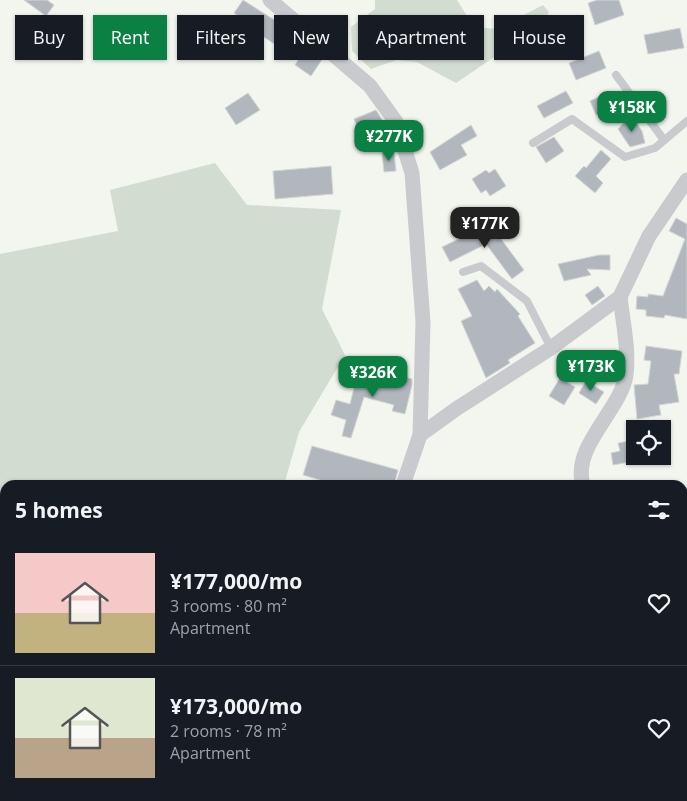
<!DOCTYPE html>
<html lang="en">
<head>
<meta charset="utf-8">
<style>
  :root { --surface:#171b24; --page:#242831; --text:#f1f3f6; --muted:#9ea1a6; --line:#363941; --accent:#0b8043 }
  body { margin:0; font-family:"Open Sans",sans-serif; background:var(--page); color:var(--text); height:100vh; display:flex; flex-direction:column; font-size:19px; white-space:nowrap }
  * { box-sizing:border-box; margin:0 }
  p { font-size:16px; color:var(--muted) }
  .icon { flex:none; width:28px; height:28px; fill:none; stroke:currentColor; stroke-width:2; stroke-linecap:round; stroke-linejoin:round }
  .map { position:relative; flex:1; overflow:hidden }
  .panel { position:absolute; left:0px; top:480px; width:688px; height:321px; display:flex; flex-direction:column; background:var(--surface); border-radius:15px 15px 0 0; box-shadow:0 1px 4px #0004 }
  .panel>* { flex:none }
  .banner { position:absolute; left:15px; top:15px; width:658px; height:45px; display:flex; gap:10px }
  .controls { position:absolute; left:626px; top:420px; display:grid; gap:10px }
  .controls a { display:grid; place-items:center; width:45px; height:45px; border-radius:0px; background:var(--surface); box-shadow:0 1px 4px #0004; font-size:25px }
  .price { position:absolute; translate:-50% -42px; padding:0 11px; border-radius:10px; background:var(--accent); color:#fff; font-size:16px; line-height:32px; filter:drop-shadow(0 1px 2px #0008) }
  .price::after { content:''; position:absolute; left:50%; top:30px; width:15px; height:11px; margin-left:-8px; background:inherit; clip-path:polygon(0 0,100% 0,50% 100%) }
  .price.active { background:#222; color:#fff }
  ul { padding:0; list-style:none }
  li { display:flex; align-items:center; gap:15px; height:125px; padding:0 15px }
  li+li { border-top:1px solid var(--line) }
  li span { display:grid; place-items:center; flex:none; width:140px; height:100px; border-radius:0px; color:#555 }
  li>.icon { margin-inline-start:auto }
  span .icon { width:60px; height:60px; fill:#fffc; stroke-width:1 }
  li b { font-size:21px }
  h2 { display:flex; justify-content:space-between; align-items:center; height:60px; padding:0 15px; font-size:21px }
  .pill { padding:0 18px; border-radius:0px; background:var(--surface); box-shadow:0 1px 4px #0004; font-size:18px; line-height:45px }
  .pill.active { background:var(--accent); color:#fff }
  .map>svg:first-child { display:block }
  .green { fill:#d2dcd0 }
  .building { fill:#b2b7be; stroke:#d5d5d3 }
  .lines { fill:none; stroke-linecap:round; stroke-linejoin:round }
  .service { stroke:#c8cace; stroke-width:8 }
  .minor { stroke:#c8cace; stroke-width:15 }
</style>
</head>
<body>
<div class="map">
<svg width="687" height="801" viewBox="0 0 687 801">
  <rect width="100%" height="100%" fill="#f3f5ef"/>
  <g class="green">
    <polygon points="375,0 457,0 474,27 497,29 543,5 549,12 542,25 456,83 417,62 396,60 371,69 352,51 351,27 375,9"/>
    <polygon points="215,163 247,205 341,210 322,309 345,355 299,432 284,485 5,485 5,796 331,796 331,801 0,801 0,254 118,231 110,190"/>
  </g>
  <g class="building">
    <polygon points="24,0 47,0 54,5 46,16"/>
    <polygon points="243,0 276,21 323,58 311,76 295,65 298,60 264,37 262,40 246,30 250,24 234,13"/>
    <polygon points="597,0 619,0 624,15 595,25 588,3"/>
    <polygon points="680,28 684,48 648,54 644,35"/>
    <polygon points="599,51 606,68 576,80 569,63"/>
    <polygon points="566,91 573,103 544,118 537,106"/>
    <polygon points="248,93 260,110 236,125 225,108"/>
    <polygon points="605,94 612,108 596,115 590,101"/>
    <polygon points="376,110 386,126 360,135 354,119"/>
    <polygon points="631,115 642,131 645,143 630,147 618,129"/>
    <polygon points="471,125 477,136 461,145 467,155 440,170 430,152"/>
    <polygon points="554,137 564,151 546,163 536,147"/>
    <polygon points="601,150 611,159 596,176 603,183 595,193 575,176 584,166 586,168"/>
    <polygon points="394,152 396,171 384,172 382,153"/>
    <polygon points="331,166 333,194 275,199 273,171"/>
    <polygon points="495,169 506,186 490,196 486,190 481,193 472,179 486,170 489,173"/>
    <polygon points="676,218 687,224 687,319 665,315 664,318 646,316 646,310 636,309 637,296 648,297 648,294 663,296 685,239 669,231"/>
    <polygon points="490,224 524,270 512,279 486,244 450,262 442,247"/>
    <polygon points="599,255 610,255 610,270 587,269 591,275 564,281 558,264"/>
    <polygon points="477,280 484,291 489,286 495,292 497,289 520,314 518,316 535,343 508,360 510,363 486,378 461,321 472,316 458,289"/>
    <polygon points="598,286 605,296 592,305 585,295"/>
    <polygon points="646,346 682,351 679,374 674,374 679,402 659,405 661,415 637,419 634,385 648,384 651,361 644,360"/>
    <polygon points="358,372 398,382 400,376 412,379 412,385 405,414 392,411 394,405 364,397 351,438 342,436 346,420 331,415 336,400 350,404"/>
    <polygon points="560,378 575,387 564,405 549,396"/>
    <polygon points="586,381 604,392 596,404 579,393"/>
    <polygon points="635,440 635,461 613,465 611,453 620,451 618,443"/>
    <polygon points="312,446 398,470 394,485 337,485 303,475"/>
  </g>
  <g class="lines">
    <g class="service">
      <polyline points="616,75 664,140"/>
      <polyline points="533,143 572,119 625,157 655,148 687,121"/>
      <polyline points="463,272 481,266 527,301 551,348"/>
      <polyline points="635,796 635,801"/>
    </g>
    <g class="minor">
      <polyline points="270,0 370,86 396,122 412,173 423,322 420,435 403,485"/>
      <polyline points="420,435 456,409 551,348 620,297 649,236 687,180"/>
      <path d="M583,485C571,447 621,410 626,375C629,350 623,322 620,297"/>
      <polyline points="379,796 380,801"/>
    </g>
  </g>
</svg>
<div class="controls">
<a><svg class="icon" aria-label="locate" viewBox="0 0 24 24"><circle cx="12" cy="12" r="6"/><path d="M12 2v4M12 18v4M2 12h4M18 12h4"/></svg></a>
</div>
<b class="price" style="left:632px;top:133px">¥158K</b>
<b class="price" style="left:389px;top:162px">¥277K</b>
<b class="price active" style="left:485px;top:249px">¥177K</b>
<b class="price" style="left:591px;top:392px">¥173K</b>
<b class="price" style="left:373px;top:398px">¥326K</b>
<div class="banner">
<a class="pill">Buy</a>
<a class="pill active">Rent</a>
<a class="pill">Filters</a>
<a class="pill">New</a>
<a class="pill">Apartment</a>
<a class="pill">House</a>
</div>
<section class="panel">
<h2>5 homes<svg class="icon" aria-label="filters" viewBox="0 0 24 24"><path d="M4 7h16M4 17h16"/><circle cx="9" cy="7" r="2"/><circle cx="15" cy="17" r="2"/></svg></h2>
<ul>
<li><span style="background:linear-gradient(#f6c9c9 60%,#c2b280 0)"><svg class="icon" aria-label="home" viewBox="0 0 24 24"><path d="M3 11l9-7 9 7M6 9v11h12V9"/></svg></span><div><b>¥177,000/mo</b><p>3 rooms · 80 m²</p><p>Apartment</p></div><svg class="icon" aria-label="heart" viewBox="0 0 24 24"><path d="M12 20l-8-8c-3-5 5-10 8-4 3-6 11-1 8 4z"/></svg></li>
<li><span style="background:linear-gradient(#dfe7d0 60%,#b9a48a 0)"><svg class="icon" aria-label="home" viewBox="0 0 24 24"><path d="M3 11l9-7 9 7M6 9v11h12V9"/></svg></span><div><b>¥173,000/mo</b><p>2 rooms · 78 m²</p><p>Apartment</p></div><svg class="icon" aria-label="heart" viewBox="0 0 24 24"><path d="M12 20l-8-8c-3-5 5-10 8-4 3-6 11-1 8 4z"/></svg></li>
</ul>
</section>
</div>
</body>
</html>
